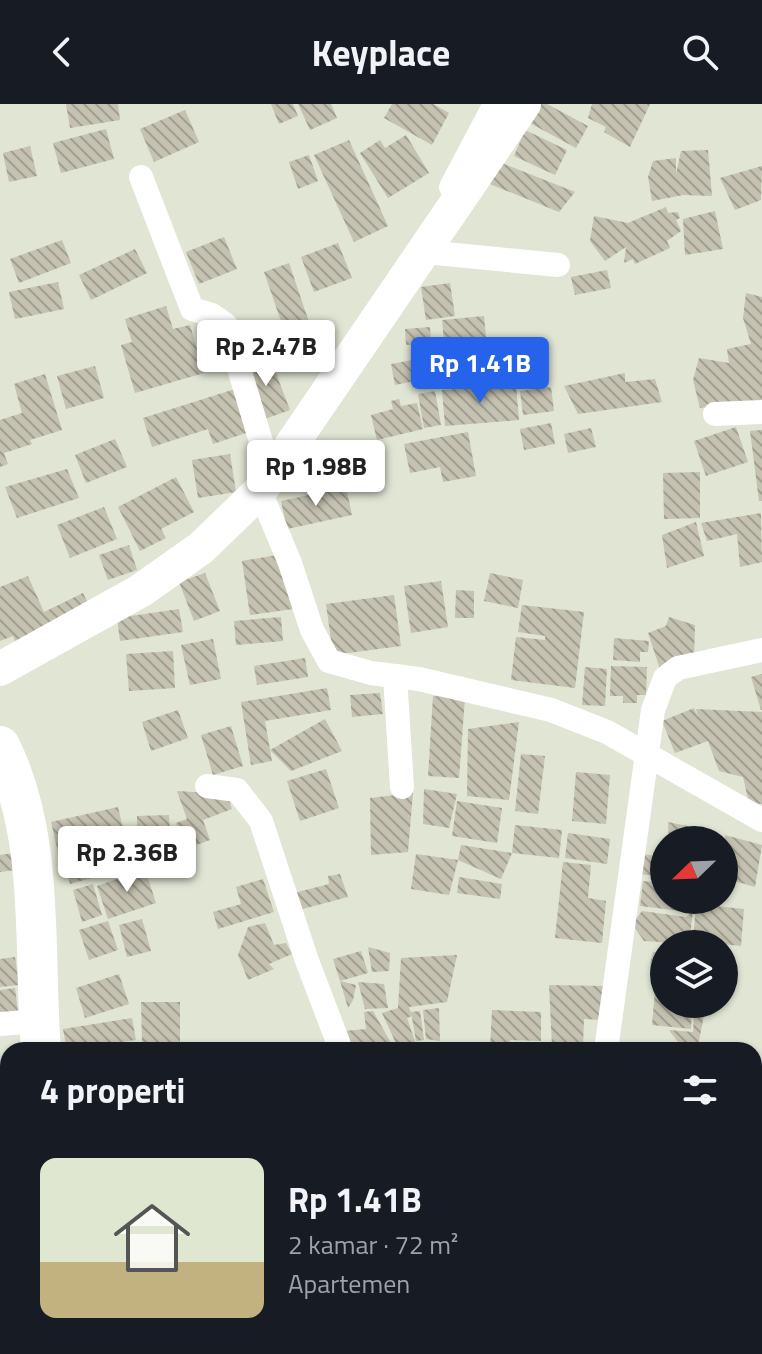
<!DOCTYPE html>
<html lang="id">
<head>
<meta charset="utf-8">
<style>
  :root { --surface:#171b24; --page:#20242c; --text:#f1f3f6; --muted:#9ea1a6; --accent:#2563eb }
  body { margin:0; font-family:"Titillium Web",sans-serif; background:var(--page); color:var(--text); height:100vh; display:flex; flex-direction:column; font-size:30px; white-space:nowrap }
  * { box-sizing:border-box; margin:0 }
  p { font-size:26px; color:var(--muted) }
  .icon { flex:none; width:44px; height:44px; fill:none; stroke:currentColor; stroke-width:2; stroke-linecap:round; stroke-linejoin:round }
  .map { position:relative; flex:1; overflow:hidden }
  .drawer { position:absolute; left:0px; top:938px; width:762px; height:312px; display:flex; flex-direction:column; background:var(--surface); border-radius:24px 24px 0 0; box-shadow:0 2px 6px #0004 }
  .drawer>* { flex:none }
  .needle { width:52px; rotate:247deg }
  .tools { position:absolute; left:650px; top:722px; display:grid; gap:16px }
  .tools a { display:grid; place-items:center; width:88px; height:88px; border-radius:50%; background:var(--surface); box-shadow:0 2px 6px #0004; font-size:40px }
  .price { position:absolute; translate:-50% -68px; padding:0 18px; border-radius:8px; background:#fff; color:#222; font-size:26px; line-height:52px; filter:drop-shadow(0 2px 4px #0008) }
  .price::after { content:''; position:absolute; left:50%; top:48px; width:24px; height:18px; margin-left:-12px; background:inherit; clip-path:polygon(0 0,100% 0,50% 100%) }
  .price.selected { background:var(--accent); color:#fff }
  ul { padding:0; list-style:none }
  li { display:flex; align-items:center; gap:24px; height:200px; padding:0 40px }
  li span { display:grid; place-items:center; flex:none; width:224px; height:160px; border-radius:16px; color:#555 }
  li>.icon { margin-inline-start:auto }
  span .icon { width:96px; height:96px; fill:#fffc; stroke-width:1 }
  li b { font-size:34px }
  h2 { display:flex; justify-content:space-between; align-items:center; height:96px; padding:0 40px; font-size:34px }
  header { display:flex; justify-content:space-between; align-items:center; height:104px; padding:0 40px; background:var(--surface); font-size:36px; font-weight:700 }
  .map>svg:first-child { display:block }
  .building { fill:url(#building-back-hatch) }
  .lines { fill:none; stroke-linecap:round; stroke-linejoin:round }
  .minor { stroke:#fff; stroke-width:24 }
  .secondary { stroke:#fff; stroke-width:34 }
  .trunk { stroke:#fff; stroke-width:40 }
</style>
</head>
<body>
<header><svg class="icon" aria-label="back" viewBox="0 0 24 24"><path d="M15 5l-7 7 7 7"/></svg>Keyplace<svg class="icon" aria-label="search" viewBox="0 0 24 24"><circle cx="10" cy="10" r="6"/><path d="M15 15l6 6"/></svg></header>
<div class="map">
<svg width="762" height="1250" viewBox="0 0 762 1250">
  <defs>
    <pattern id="building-back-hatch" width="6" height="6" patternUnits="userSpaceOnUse" patternTransform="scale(2)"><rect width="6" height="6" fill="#c5c2b1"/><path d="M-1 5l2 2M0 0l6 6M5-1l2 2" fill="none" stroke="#a19f91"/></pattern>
  </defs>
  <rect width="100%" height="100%" fill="#e0e5d4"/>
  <g class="building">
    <polygon points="66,0 118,0 120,16 70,24"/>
    <polygon points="271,0 293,0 298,12 279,20"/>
    <polygon points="298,0 331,0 337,14 310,26"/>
    <polygon points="392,0 433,0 449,9 432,41 384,14"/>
    <polygon points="538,0 547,0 588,22 576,44 528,18"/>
    <polygon points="592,0 650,0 630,43 604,28 606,23 588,14"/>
    <polygon points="185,6 199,38 154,58 140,25"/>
    <polygon points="106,25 114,55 61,69 53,39"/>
    <polygon points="525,26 567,46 555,71 514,52"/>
    <polygon points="406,31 429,69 388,94 360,49 380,36 385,44"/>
    <polygon points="349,36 388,122 354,138 314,51"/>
    <polygon points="30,42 37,72 9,78 3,49"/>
    <polygon points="708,46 712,92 683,91 652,97 648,73 653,57 676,54 676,70 681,47"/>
    <polygon points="309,51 318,77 298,85 289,58"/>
    <polygon points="494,56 575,88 559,108 485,78"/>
    <polygon points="762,62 761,96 735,106 720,74"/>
    <polygon points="666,103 668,109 678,108 680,114 676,116 681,127 667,137 670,144 635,160 633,155 624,159 626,143 605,157 590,137 594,112 628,119"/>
    <polygon points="715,107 723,145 685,151 683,115"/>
    <polygon points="224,133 237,165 199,180 186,148"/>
    <polygon points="62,136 71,159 19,179 10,155"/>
    <polygon points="338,139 352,174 314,188 301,153"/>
    <polygon points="135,145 147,169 91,196 79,171"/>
    <polygon points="289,159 310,221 285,229 264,168"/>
    <polygon points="607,166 611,184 575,191 571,173"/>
    <polygon points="58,178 64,205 15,215 9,188"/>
    <polygon points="450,179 455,212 426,216 421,183"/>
    <polygon points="746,189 762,193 762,304 734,301 700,304 693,276 699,254 729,259 727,245 751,240 743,214"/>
    <polygon points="166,202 173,225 190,221 204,269 135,289 121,241 132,238 125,215"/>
    <polygon points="484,212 486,233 444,237 442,216"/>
    <polygon points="430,223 431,239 406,241 405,225"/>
    <polygon points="269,251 290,306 262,316 241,262"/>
    <polygon points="506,252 509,274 457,283 453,261"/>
    <polygon points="423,254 426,275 395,281 391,260"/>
    <polygon points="95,262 104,294 66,305 57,272"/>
    <polygon points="625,269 625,278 655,275 662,298 578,310 564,282"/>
    <polygon points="45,270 62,326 30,336 32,340 4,349 8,360 0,363 0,316 22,309 14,280"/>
    <polygon points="516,280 519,316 445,322 442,286"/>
    <polygon points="551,283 554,307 523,311 520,287"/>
    <polygon points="235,285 249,328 213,340 208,325 152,343 143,314"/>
    <polygon points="435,287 441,321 424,324 418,290"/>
    <polygon points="399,295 401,302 417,299 423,325 377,336 371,311 393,305 391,297"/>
    <polygon points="551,319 555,340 524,346 520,325"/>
    <polygon points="736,323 748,358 706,372 694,337"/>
    <polygon points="591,324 596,343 568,349 564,330"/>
    <polygon points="762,326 762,397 759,397 750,327"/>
    <polygon points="468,328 476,372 443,378 440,363 410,369 404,340"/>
    <polygon points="115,335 127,363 86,379 75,351"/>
    <polygon points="368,338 377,368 362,372 353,342"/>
    <polygon points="230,350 236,388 198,394 192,356"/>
    <polygon points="67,365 79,394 17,414 5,383"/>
    <polygon points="700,368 700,414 664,415 663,369"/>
    <polygon points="176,373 194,408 161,425 166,434 140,447 118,403"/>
    <polygon points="346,383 352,411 287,425 281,397"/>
    <polygon points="104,403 117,435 70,454 57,421"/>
    <polygon points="761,409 762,458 740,463 737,430 707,437 701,419"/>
    <polygon points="696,418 704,452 667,464 662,431"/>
    <polygon points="129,441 137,466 108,476 99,451"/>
    <polygon points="282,450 293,505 250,511 242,457"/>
    <polygon points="205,469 220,507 194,517 179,478"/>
    <polygon points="490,469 523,476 518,504 484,497"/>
    <polygon points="28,472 44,508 83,489 92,508 18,544 13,532 0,537 0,483"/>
    <polygon points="441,477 448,523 411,529 404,482"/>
    <polygon points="456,486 474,487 474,514 455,514"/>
    <polygon points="394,491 401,542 333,551 326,500"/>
    <polygon points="522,501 584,508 575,584 511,576 516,533 545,536 545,532 518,528"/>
    <polygon points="179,505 183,528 120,537 117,514"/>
    <polygon points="281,513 283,537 236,541 234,517"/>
    <polygon points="669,513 695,521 694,554 660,565 648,529 666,522"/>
    <polygon points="614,534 649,537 648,548 640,548 640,558 613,556"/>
    <polygon points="213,535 221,575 190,581 181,541"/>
    <polygon points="173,547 175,584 129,587 126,550"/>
    <polygon points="305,554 308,573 257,581 254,562"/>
    <polygon points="611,562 647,563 646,591 637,591 637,599 623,599 623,592 610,592"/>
    <polygon points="585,563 607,565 605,602 582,601"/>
    <polygon points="762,570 762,606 761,606 751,573"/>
    <polygon points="327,584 331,606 265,617 272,657 251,661 241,598"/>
    <polygon points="380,589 383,610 352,613 350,591"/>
    <polygon points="433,592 465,594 459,674 428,672"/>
    <polygon points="694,604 698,613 696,605 762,608 762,700 749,699 743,673 719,667 708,637 675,649 662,617"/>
    <polygon points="178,606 188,634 151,647 142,618"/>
    <polygon points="325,615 342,647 291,667 270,646"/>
    <polygon points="519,618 509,696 467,692 468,625"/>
    <polygon points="231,622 243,662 213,671 201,631"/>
    <polygon points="521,650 545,652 538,710 515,707"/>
    <polygon points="326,665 339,704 300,717 287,677"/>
    <polygon points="576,668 610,671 606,720 572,717"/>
    <polygon points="424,685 457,690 449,724 423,720"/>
    <polygon points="177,687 227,690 232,705 203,716 210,736 185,745 176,719 187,715"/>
    <polygon points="413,689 408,748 371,751 370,694"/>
    <polygon points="457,697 502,704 497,739 452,732"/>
    <polygon points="118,703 125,733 58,748 51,718"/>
    <polygon points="169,711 170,729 137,730 137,712"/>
    <polygon points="668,718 717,728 714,736 669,736"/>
    <polygon points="515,721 562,726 559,754 512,749"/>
    <polygon points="568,729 610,735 607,760 565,754"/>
    <polygon points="725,731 762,741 755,783 724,774"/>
    <polygon points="177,734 178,758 138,761 137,737"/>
    <polygon points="461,741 512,749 501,775 458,756"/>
    <polygon points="118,745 123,765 70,780 65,758"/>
    <polygon points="13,749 16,766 0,768 0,751"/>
    <polygon points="416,750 458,756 449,791 411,785"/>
    <polygon points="641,750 664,753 664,773 639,770"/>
    <polygon points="563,758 591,761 588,794 606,797 602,839 555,834"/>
    <polygon points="145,765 156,799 108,815 97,782"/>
    <polygon points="340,770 348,793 295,807 290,790 329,780 328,772"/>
    <polygon points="459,773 502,780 500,795 457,789"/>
    <polygon points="263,775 274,808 218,825 213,808 241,800 236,783"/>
    <polygon points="643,777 664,779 664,796 690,796 689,808 640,802"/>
    <polygon points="93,780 102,811 82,818 73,786"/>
    <polygon points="696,800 744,805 741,842 693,837"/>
    <polygon points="642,807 686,813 693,807 689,840 644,837 632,820"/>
    <polygon points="142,815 151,847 127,853 119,821"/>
    <polygon points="108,817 118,846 89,856 79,826"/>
    <polygon points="265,819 274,841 286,839 292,850 269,860 274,865 248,876 238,851 248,823"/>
    <polygon points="368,843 390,849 389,867 372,868"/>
    <polygon points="361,847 368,869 340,877 333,855"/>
    <polygon points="653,848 664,850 664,863 650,860"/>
    <polygon points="457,851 447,898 409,903 412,912 407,914 418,946 399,946 382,909 398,904 401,854"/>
    <polygon points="15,853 19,881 0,883 0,855"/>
    <polygon points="650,868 664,872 664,881 654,878"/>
    <polygon points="119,870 129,900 85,914 76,884"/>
    <polygon points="340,877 356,881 353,896 348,904"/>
    <polygon points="358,878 384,880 388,904 365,905"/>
    <polygon points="549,881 605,882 605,916 584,915 583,943 552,942"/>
    <polygon points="15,884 18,908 0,911 0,886"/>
    <polygon points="655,886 664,886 664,900 692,900 691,925 652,921"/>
    <polygon points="141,898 180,898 180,938 142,939"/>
    <polygon points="695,900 715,900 715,908 705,907 697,946 679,946 680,941 669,926 693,928 694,911 705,907 695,905"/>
    <polygon points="439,904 440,937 426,935 423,906"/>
    <polygon points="492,906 541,908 541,937 510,936 510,946 490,946"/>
    <polygon points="373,907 395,946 380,946 381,940 349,939 344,927 366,925 364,908"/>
    <polygon points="420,907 424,936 416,937 411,908"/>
    <polygon points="132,914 136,936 67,946 63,925"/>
    <polygon points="379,941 379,946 350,946 349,942"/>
    <polygon points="754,993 762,995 755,1026 754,1026"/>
    <polygon points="754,1043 762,1045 762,1073 754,1071"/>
    <polygon points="754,1143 762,1144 762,1183 754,1181"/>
    <polygon points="758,1212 762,1212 762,1250 754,1250"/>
  </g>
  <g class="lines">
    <g class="minor">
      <polyline points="141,73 192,205 212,211 226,221 271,371"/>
      <polyline points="451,83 495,0"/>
      <polyline points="425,148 558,161"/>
      <polyline points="715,310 762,308"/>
      <polyline points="260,387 290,459 312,526 329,557 371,569 419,575 551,606 607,628 762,716"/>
      <polyline points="395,572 402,683"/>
      <polyline points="207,682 237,686 261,717 306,854 341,946"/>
      <polyline points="0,920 39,917"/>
      <polyline points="606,946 653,606 665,574 678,564 762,546"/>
      <polyline points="570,1250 571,1242"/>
    </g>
    <polyline class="secondary" points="0,565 140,487 201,444 260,387 524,0"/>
    <g class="trunk">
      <path d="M0,642C46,733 33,847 41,946"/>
      <polyline points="0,1206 8,1195"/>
    </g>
  </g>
</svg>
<div class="tools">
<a><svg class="needle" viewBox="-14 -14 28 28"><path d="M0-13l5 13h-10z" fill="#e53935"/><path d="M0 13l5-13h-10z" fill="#9ea1a6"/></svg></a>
<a><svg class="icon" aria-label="layers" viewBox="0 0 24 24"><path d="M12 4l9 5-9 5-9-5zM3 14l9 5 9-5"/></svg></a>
</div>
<b class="price" style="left:266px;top:284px">Rp 2.47B</b>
<b class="price selected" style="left:480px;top:301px">Rp 1.41B</b>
<b class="price" style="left:316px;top:404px">Rp 1.98B</b>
<b class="price" style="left:127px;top:790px">Rp 2.36B</b>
<section class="drawer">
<h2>4 properti<svg class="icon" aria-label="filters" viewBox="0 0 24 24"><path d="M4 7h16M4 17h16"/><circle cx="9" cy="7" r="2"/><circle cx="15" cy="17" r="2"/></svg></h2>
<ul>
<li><span style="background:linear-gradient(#dfe7d0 65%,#c2b280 0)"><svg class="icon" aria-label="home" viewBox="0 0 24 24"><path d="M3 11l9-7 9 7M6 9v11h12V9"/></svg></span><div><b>Rp 1.41B</b><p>2 kamar · 72 m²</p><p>Apartemen</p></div></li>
</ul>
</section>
</div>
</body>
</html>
